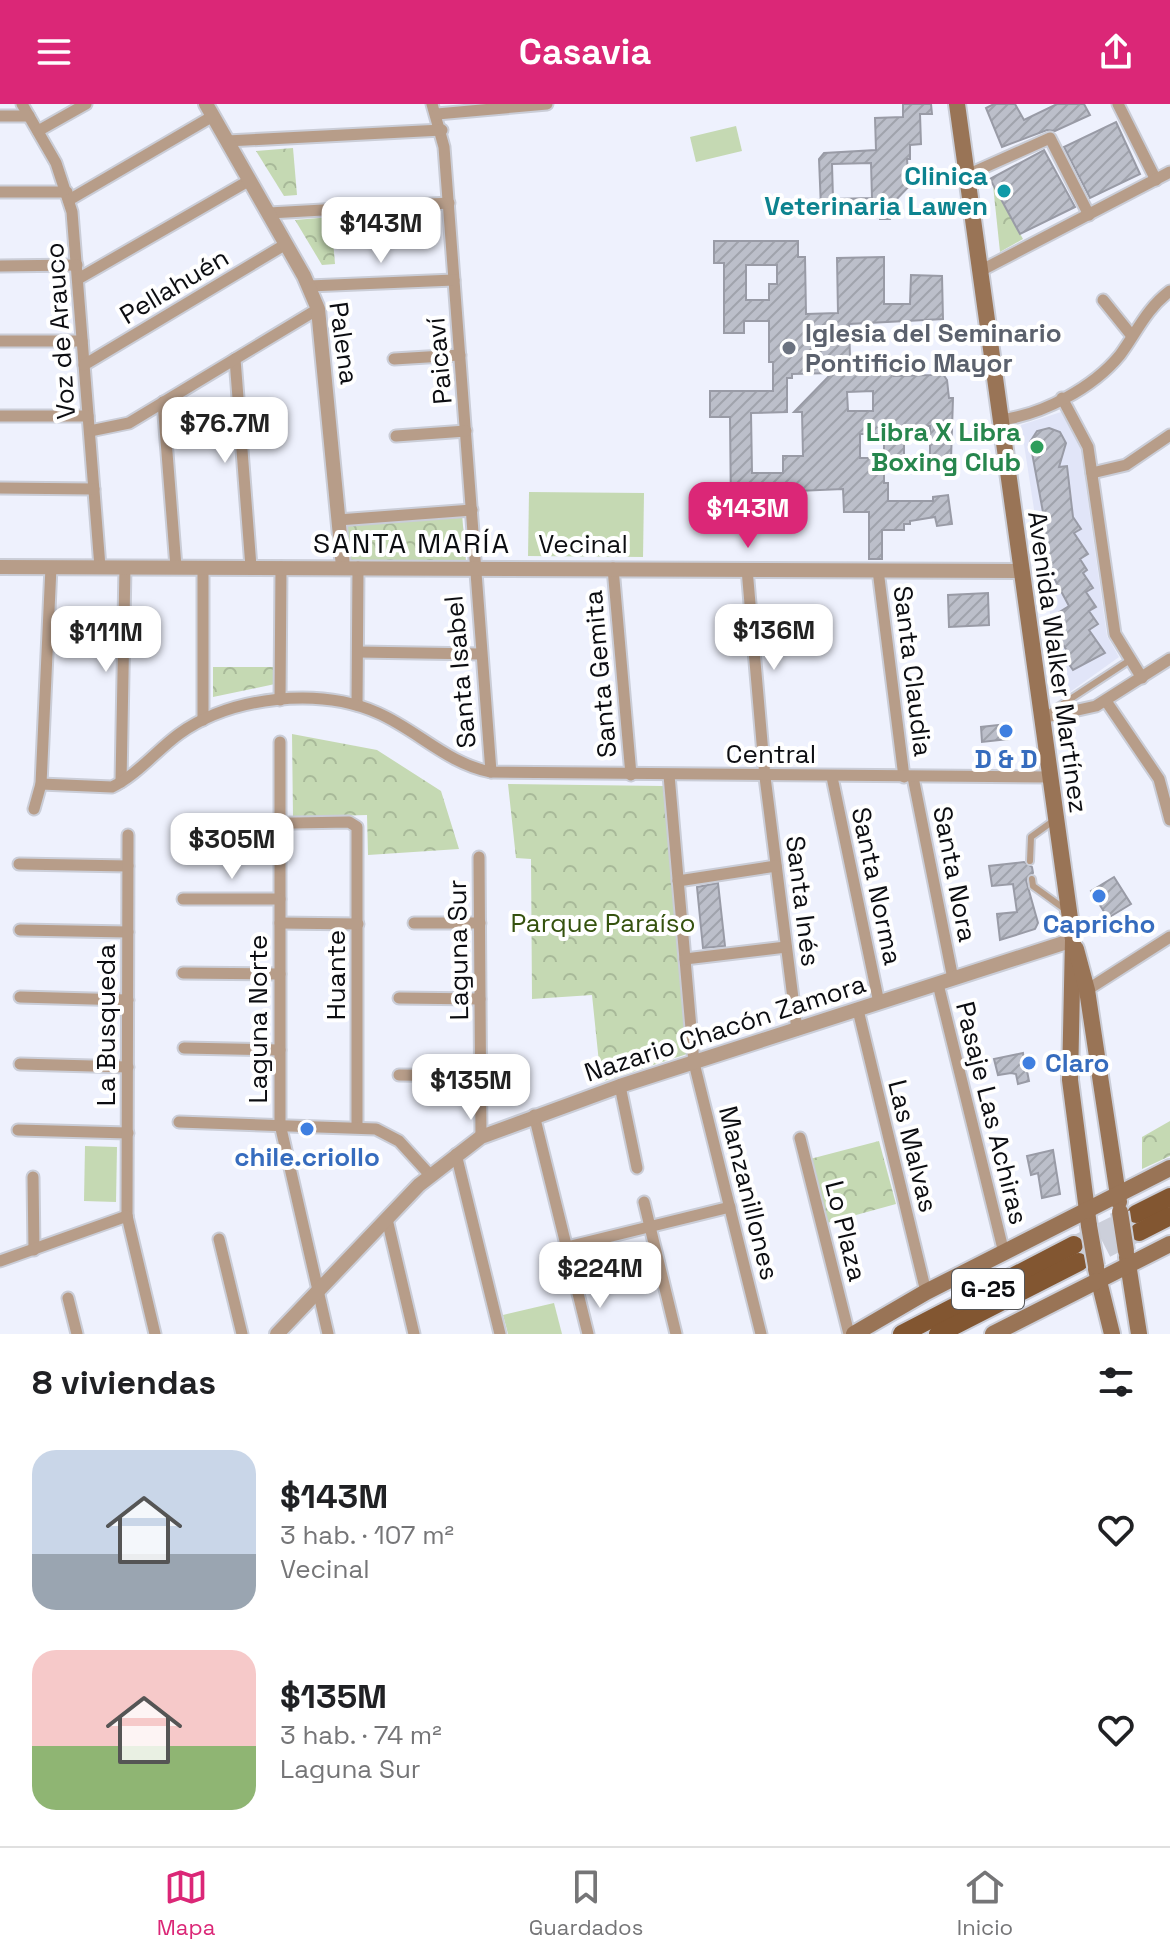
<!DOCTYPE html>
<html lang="es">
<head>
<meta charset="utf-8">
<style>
  :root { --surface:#fff; --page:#f6f6f6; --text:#202124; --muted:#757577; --line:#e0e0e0; --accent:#db2777 }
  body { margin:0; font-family:"Space Grotesk",sans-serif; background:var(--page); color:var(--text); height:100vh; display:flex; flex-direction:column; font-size:30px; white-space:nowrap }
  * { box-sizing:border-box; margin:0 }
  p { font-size:26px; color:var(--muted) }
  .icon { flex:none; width:44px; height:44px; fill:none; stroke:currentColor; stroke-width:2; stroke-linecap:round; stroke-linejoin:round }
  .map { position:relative; height:1230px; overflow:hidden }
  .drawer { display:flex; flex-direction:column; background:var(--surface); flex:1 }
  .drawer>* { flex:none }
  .price { position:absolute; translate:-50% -68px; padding:0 18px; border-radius:16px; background:#fff; color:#222; font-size:26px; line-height:52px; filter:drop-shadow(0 2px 4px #0008) }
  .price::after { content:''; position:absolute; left:50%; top:48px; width:24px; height:18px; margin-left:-12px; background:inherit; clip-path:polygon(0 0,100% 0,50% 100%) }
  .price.on { background:var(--accent); color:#fff }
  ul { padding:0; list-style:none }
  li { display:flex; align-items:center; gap:24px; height:200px; padding:0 32px }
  li span { display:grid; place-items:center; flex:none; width:224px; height:160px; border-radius:24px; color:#555 }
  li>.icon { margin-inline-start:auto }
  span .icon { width:96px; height:96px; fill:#fffc; stroke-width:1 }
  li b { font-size:34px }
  h2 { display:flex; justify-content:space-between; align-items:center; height:96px; padding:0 32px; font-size:34px }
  header { display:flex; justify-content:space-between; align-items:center; height:104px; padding:0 32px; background:var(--accent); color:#fff; font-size:36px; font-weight:700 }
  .tab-bar { display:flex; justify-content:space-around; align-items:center; height:112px; border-top:2px solid var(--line); background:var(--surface); font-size:22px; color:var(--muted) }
  .tab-bar a { display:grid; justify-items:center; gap:4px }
  .tab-bar .on { color:var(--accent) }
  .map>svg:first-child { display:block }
  .built { fill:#e1e5f8 }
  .grass { fill:#c5d9b3 }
  .park { fill:url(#park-crowns) }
  .building { fill:url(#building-hatch); stroke:#999ba6; stroke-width:2; fill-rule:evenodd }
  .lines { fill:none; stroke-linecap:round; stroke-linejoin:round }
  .primary-tunnel { stroke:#cccfda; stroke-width:18; stroke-dasharray:18 9; stroke-linecap:butt }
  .service-casing { stroke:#cacdd7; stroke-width:10 }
  .minor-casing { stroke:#cacdd7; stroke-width:15 }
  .tertiary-casing { stroke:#cacdd7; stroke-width:18 }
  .secondary-casing { stroke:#cacdd7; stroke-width:20 }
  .primary-casing { stroke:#cacdd7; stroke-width:22 }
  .service { stroke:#b79d89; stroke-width:6 }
  .minor { stroke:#b79d89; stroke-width:11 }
  .tertiary { stroke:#b79d89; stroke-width:14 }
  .secondary { stroke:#997456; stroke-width:16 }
  .primary { stroke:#825631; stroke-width:18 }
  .secondary-bridge-casing { stroke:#cacdd7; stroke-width:20; stroke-linecap:butt }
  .secondary-bridge { stroke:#997456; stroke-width:16 }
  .culture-dot { fill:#0f9aa8; stroke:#fff; stroke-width:3 }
  .worship-dot { fill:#6b7280; stroke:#fff; stroke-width:3 }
  .leisure-dot { fill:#2e9e5b; stroke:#fff; stroke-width:3 }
  .shop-dot { fill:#3f7fe0; stroke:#fff; stroke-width:3 }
  .labels { text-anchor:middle; stroke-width:8; stroke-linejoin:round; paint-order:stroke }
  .shield { fill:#fff; stroke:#555658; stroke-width:2 }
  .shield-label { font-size:24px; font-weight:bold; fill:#0c0d11 }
  .culture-label { font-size:26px; font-weight:bold; fill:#0d838f; stroke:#fff; text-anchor:end }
  .street-label { font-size:26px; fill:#0c0d11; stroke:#fff }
  .worship-label { font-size:26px; font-weight:bold; fill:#5b616d; stroke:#fff; text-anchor:start }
  .leisure-label { font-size:26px; font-weight:bold; fill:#27864d; stroke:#fff; text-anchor:end }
  .shop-label { font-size:26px; font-weight:bold; fill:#366cbe; stroke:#fff }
  .park-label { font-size:26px; fill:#35520e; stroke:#fff }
  .neighbourhood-label { font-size:28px; letter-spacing:2px; fill:#0c0d11; stroke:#fff }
</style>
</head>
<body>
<header><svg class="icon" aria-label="menu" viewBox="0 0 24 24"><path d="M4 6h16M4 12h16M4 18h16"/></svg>Casavia<svg class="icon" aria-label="share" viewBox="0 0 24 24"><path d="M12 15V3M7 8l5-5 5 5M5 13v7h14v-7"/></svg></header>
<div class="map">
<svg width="1170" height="1230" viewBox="0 0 1170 1230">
  <defs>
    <pattern id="park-crowns" width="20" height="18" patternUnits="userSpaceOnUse" patternTransform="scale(2)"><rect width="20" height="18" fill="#c5d9b3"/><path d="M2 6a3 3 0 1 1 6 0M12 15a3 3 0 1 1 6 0" fill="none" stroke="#a8b999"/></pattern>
    <pattern id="building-hatch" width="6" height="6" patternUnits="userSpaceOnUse" patternTransform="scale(2)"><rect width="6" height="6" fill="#bcbfca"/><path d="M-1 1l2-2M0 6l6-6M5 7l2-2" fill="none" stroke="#a0a3ac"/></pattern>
  </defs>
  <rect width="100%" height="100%" fill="#eef1fd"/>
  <polygon class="built" points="1061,308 1080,340 1107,532 1119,553 1063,593 1021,321"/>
  <g class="grass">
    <polygon points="736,22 742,47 696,58 690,33"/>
    <polygon points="529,388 644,389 643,453 528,452"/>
    <polygon points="85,1042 117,1043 116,1098 84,1097"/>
    <polygon points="554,1199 562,1230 508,1230 503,1211"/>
  </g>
  <g class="park">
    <polygon points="293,44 297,91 284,92 256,47"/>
    <polygon points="993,81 1023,135 1000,148"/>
    <polygon points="331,113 335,160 322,161 295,116"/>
    <polygon points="462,410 466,457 351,458 347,419"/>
    <polygon points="213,563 276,563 275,580 213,593"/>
    <polygon points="292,630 377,646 441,687 459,745 368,751 367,711 293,713"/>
    <polygon points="508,680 663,682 687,950 601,978 592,891 532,895 531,755 516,754"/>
    <polygon points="1170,1017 1170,1052 1142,1065 1142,1033"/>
    <polygon points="879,1037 896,1100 827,1119 810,1055"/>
  </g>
  <g class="building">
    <path d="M903,0H931L932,10H920L921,40L910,41V55H907L908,69L915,76L890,102V115H880V108L827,109L821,104L819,55L824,49L876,46L875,14L903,13ZM871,59L872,94L833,95L832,60Z"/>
    <polygon points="994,0 1015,0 1024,16 1057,0 1084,0 1090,11 1055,27 1047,26 1002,43 986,4"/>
    <polygon points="1116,18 1140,70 1090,94 1064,43"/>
    <polygon points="1044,46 1075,103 1020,130 990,75"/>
    <path d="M714,137H798V153H805L806,210L838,209L837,154L884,153V200H910L911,171L942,172L943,215L849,220L850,254L894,253V272L932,271V267H941L947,276L949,294H953L951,356H930V322H904V360L884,359V379H888V397H933V393L948,391L952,420L937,422L935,413L910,417V420H904V426H882V455H869V408H844L843,385L752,389V404L731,407L730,313H710V287H773V258H769V217H744V229H724V159H714ZM746,161H777V180H769V196H746ZM832,269L794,308H802L803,352H783V369H752L751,309L787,308V274H792V270ZM873,287V307H848L847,288ZM860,330H884V354H860Z"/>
    <polygon points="1049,324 1060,328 1066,339 1059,363 1067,362 1073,413 1081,425 1074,429 1088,450 1080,455 1087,466 1083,469 1093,484 1086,488 1096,503 1089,507 1098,520 1089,526 1105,549 1073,566 1064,553 1069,550 1053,525 1059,522 1053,512 1069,502 1039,446 1046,442 1045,419 1030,338 1037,327"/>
    <polygon points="988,489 989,521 949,523 948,491"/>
    <polygon points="1007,620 1008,635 982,638 981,623"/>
    <polygon points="1024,758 1032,763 1033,769 1026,776 1038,819 1035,825 1000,836 997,810 1017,808 1013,780 992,782 989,762"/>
    <polygon points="1114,773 1131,800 1108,814 1091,787"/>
    <polygon points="718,779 725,842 703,844 697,783"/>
    <polygon points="1023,949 1024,957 1030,956 1032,966 1027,967 1029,977 1018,980 1016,970 1011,969 998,971 994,955"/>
    <polygon points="1053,1046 1060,1090 1042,1094 1038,1069 1031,1071 1027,1052"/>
  </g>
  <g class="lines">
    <g class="primary-tunnel">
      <polyline points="1074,1141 1133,1112"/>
      <polyline points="1082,1157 1137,1129"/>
    </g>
    <defs>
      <g id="service">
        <polyline points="1049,609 1130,556"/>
        <polyline points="1030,757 1031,733 1053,717"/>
        <polyline points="1032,775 1033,782 1066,806"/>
      </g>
      <g id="minor">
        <polyline points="22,0 56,59 72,108 100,463"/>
        <polyline points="432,0 444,43 491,668"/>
        <polyline points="1118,0 1156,76"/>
        <polyline points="437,10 547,0"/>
        <polyline points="0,12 29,12"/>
        <polyline points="38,27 86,0"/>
        <polyline points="227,37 442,26"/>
        <polyline points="967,71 1050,34 1089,111"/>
        <polyline points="0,88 67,88"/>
        <polyline points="69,96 213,12"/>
        <polyline points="269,109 449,99"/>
        <polyline points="0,162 77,161"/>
        <polyline points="980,167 1170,68"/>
        <polyline points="78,175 250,76"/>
        <polyline points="309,182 454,176"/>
        <polyline points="1103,196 1132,232"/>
        <polyline points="0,237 82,237"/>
        <polyline points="235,255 251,463"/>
        <polyline points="394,255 460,251"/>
        <polyline points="84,261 286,140"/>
        <polyline points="1062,294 1088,343 1115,530 1142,574"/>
        <polyline points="163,298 176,463"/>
        <polyline points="0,312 88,312"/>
        <path d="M1000,316C1042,311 1093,284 1120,251C1137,228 1146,205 1170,187"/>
        <polyline points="90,327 129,319 318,205"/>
        <polyline points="396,332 466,327"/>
        <polyline points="1092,369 1126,361 1170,331"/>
        <polyline points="0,384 94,385"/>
        <polyline points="338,416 472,406"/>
        <polyline points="613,464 631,671"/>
        <polyline points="747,465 765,673 797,926"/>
        <polyline points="878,466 904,673"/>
        <polyline points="358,548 480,550"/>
        <polyline points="280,596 281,463"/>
        <polyline points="1106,597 1159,675 1170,716"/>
        <polyline points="357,601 358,463"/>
        <polyline points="1042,614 1096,602 1170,555"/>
        <polyline points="203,616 203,463"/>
        <polyline points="280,638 280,1020 328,1230"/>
        <polyline points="669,671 694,959 761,1230"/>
        <polyline points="832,673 879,899"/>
        <polyline points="913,673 953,875"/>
        <polyline points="121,678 125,463"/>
        <path d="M41,680L112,683C137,671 157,646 179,630C232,592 319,583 378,609C417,626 448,660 491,668L1050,673"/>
        <polyline points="34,705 41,680 51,463"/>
        <polyline points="183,721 349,718 357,723 357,1022"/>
        <polyline points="479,753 481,1033"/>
        <polyline points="19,760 128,762"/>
        <polyline points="678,777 776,762"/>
        <polyline points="183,795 280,795"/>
        <polyline points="280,819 358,820"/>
        <polyline points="414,819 480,819"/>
        <polyline points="20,826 128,828"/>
        <polyline points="685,855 786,843"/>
        <polyline points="183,869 280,870"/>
        <polyline points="938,880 1004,1149"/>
        <polyline points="1087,886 1170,833"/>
        <polyline points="20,893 128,896"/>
        <polyline points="399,894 480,895"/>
        <polyline points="858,906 926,1188"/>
        <polyline points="184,944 280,946"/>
        <polyline points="20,960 128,963"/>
        <polyline points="399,971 481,972"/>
        <polyline points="620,982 637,1064"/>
        <polyline points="534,1011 588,1230"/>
        <polyline points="179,1018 376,1025 399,1037 430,1071"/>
        <polyline points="18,1026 128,1029"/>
        <polyline points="800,1034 849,1230"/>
        <polyline points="456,1050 500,1230"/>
        <polyline points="33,1073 34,1146"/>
        <polyline points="644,1098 676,1230"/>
        <polyline points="127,1112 128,731"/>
        <polyline points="127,1112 155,1230"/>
        <polyline points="387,1115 414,1230"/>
        <polyline points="219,1135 242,1230"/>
        <polyline points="567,1143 730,1103"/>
        <polyline points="0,1157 127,1112"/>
        <polyline points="68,1194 77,1230"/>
      </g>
      <g id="tertiary">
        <polyline points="206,0 304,172 318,205 343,463"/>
        <polyline points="0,463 1021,467"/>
        <polyline points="277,1230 419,1081 481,1033 620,982 1073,836"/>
      </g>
      <g id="secondary">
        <polyline points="957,0 1073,836 1070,976 1089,1122"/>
        <polyline points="1076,845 1087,886 1119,1098"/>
        <polyline points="1127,1153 1139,1230"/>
        <polyline points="1096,1165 1112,1230"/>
        <polyline points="854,1230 926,1188 1170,1064"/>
        <polyline points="993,1230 1170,1140"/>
      </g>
      <g id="primary">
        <polyline points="1136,1110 1170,1093"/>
        <polyline points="1139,1128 1170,1112"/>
        <polyline points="902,1230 1074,1141"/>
        <polyline points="938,1230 1079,1158"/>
      </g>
    </defs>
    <use href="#service" class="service-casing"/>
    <use href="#minor" class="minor-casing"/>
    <use href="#tertiary" class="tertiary-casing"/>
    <use href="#secondary" class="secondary-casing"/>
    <use href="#primary" class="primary-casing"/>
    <use href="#service" class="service"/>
    <use href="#minor" class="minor"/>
    <use href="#tertiary" class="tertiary"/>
    <use href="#secondary" class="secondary"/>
    <use href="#primary" class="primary"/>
    <defs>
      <g id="secondary-bridge">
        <polyline points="1120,1108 1126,1147"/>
        <polyline points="1089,1122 1096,1162"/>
      </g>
    </defs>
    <use href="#secondary-bridge" class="secondary-bridge-casing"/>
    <use href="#secondary-bridge" class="secondary-bridge"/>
  </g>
  <circle class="culture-dot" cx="1004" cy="87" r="8"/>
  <circle class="worship-dot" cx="789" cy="244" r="8"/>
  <circle class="leisure-dot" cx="1037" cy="343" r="8"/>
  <g class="shop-dot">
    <circle cx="1006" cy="627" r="8"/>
    <circle cx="1099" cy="792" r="8"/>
    <circle cx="1029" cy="959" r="8"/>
    <circle cx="307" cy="1025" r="8"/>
  </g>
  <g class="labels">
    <rect class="shield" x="952" y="1165" width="72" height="40" rx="6"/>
    <g class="shield-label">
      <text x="988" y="1193">G-25</text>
    </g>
    <g class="culture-label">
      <text x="988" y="81">Clinica<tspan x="988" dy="30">Veterinaria Lawen</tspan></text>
    </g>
    <g class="street-label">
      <text transform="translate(174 182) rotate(-31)" y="9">Pellahuén</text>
      <text transform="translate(60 227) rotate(-94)" y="9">Voz de Arauco</text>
      <text transform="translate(344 239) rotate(82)" y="9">Palena</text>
      <text transform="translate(439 257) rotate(-95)" y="9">Paicaví</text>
      <text x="583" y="449">Vecinal</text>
      <text transform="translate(1058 558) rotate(82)" y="9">Avenida Walker Martínez</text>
      <text transform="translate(913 567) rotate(83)" y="9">Santa Claudia</text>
      <text transform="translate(460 568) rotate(-95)" y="9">Santa Isabel</text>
      <text transform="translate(600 570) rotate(-95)" y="9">Santa Gemita</text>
      <text x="771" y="659">Central</text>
      <text transform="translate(955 770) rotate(79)" y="9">Santa Nora</text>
      <text transform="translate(877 782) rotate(78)" y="9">Santa Norma</text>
      <text transform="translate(803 797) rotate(83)" y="9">Santa Inés</text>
      <text transform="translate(458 846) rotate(-91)" y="9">Laguna Sur</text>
      <text transform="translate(336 871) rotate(-90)" y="9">Huante</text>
      <text transform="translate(258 915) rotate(-90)" y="9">Laguna Norte</text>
      <text transform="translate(106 921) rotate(-90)" y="9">La Busqueda</text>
      <text transform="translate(725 924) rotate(-18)" y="9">Nazario Chacón Zamora</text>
      <text transform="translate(992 1009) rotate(76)" y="9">Pasaje Las Achiras</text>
      <text transform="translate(913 1042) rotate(76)" y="9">Las Malvas</text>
      <text transform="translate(749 1089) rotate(76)" y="9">Manzanillones</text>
      <text transform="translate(846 1127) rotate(76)" y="9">Lo Plaza</text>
    </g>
    <g class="worship-label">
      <text x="805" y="238">Iglesia del Seminario<tspan x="805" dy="30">Pontificio Mayor</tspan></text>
    </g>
    <g class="leisure-label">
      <text x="1021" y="337">Libra X Libra<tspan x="1021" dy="30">Boxing Club</tspan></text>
    </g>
    <g class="shop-label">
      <text x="1006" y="664">D &amp; D</text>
      <text x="1099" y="829">Capricho</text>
      <text x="1045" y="968" text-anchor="start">Claro</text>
      <text x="307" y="1062">chile.criollo</text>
    </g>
    <g class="park-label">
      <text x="603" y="828">Parque Paraíso</text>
    </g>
    <g class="neighbourhood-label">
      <text x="412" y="449">SANTA MARÍA</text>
    </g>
  </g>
</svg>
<b class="price" style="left:381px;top:161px">$143M</b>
<b class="price" style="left:225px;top:361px">$76.7M</b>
<b class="price on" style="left:748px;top:446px">$143M</b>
<b class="price" style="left:774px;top:568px">$136M</b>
<b class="price" style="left:106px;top:570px">$111M</b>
<b class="price" style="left:232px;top:777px">$305M</b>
<b class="price" style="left:471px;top:1018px">$135M</b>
<b class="price" style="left:600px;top:1206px">$224M</b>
</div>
<section class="drawer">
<h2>8 viviendas<svg class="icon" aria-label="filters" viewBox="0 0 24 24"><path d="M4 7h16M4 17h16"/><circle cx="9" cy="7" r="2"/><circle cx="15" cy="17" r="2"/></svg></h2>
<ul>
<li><span style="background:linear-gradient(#c9d6e8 65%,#9aa5b1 0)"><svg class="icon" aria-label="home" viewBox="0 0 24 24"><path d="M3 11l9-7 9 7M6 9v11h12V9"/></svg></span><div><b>$143M</b><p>3 hab. · 107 m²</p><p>Vecinal</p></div><svg class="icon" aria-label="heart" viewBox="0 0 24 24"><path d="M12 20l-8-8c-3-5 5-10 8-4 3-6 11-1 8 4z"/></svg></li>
<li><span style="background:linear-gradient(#f6c9c9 60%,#8fb573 0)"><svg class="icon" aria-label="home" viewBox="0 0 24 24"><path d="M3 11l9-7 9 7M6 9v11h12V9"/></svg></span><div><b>$135M</b><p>3 hab. · 74 m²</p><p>Laguna Sur</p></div><svg class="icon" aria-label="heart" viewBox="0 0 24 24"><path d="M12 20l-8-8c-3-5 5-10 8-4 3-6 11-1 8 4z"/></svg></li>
</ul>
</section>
<nav class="tab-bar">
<a class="on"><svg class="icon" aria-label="map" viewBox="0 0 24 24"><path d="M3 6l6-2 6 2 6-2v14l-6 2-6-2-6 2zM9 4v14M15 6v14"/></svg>Mapa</a>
<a><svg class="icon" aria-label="saved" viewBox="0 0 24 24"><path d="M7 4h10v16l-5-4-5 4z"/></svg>Guardados</a>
<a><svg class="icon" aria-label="home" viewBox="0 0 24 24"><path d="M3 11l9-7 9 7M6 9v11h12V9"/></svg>Inicio</a>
</nav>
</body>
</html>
